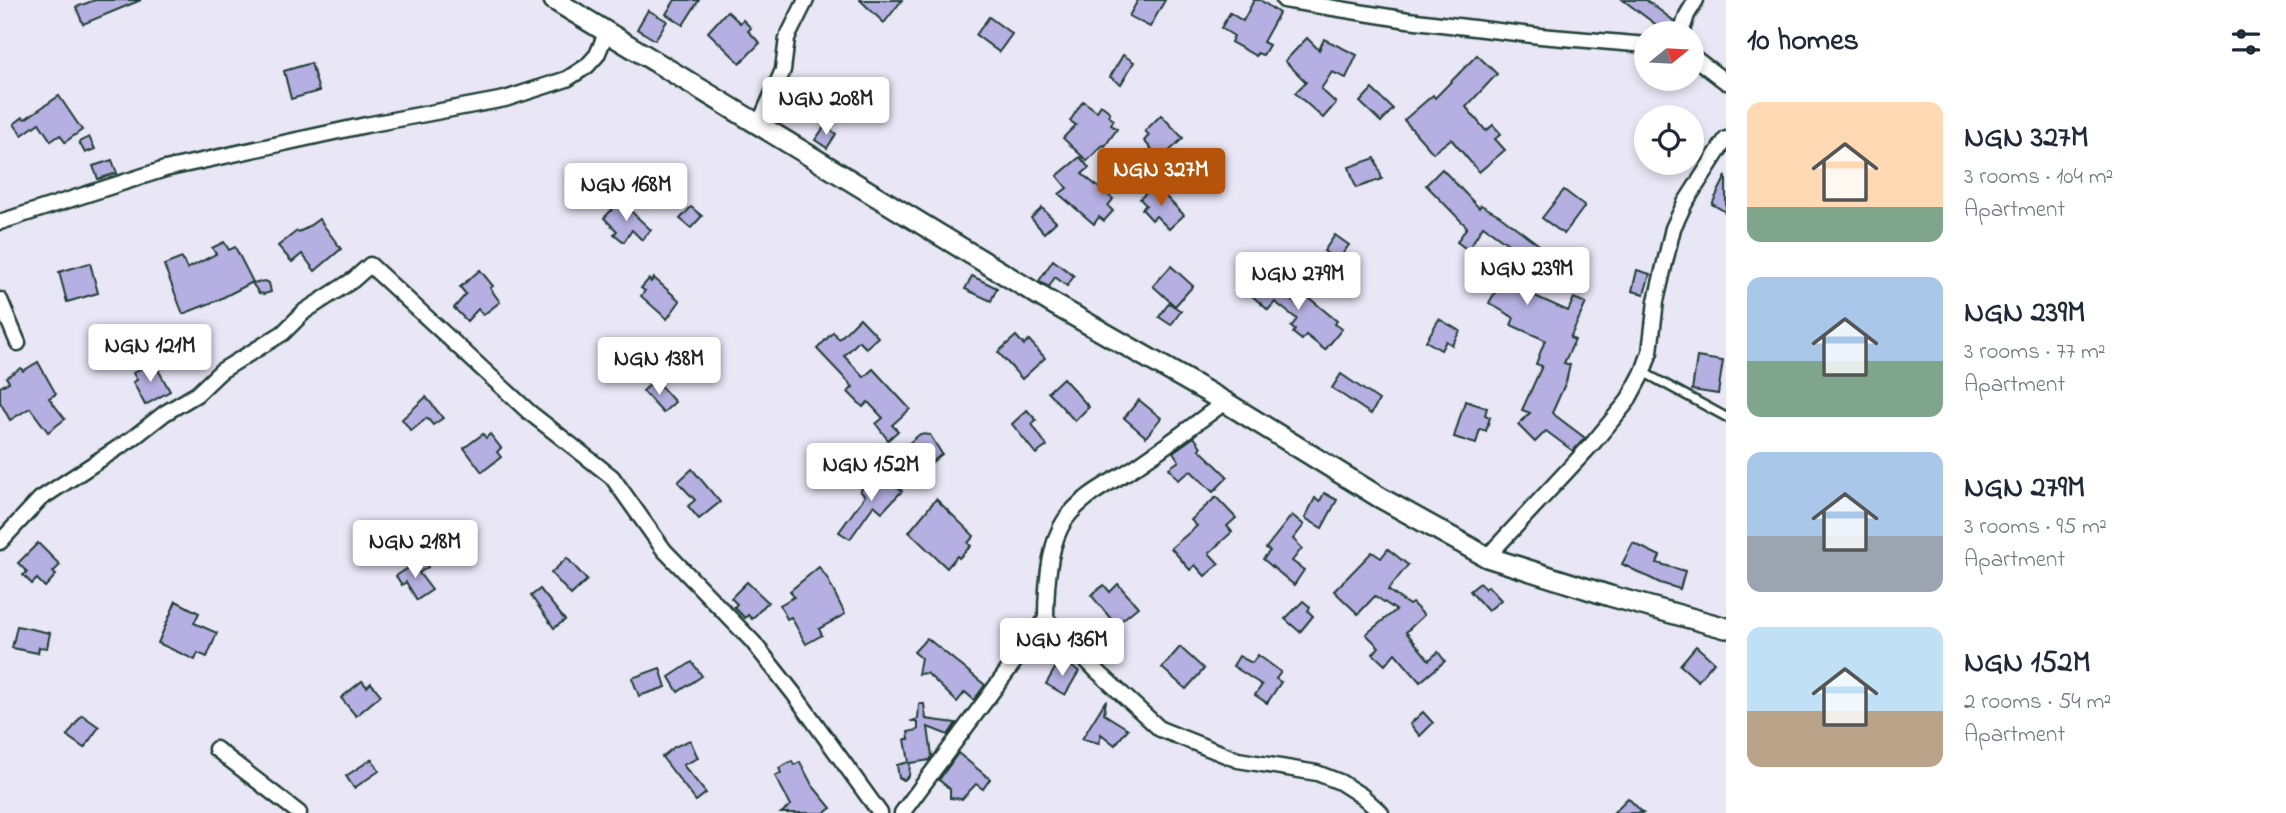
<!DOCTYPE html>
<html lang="en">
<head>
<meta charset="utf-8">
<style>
  :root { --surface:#fff; --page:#f2f2f3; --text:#1f2937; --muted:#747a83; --accent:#b45309 }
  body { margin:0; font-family:"Indie Flower",sans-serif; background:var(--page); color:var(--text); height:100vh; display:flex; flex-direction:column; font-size:26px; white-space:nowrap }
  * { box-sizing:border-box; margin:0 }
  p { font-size:23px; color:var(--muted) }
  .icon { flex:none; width:38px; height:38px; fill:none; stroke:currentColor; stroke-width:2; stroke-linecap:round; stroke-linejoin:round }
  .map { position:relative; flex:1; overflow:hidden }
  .side { display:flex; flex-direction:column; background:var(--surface); width:560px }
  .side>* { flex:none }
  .needle { width:46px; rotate:72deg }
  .tools { position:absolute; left:1634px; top:21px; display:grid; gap:14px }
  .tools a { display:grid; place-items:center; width:70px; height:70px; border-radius:50%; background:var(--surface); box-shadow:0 4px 10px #0003; font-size:35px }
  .price { position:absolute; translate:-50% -60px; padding:0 16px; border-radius:7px; background:#fff; color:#222; font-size:23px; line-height:46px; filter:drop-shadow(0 2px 4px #0008) }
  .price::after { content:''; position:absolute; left:50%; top:42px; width:21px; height:16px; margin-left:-10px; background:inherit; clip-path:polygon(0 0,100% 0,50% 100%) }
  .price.selected { background:var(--accent); color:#fff }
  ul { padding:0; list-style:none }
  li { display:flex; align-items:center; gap:21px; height:175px; padding:0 21px }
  li span { display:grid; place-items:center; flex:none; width:196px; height:140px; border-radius:14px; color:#555 }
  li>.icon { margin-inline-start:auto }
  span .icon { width:84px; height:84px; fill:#fffc; stroke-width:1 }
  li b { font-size:30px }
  h2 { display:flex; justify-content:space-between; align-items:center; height:84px; padding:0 21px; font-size:30px }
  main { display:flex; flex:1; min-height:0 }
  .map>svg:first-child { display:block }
  .building { fill:#b5b0e1; stroke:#1f3d34; stroke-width:2 }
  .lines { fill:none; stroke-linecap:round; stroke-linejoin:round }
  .lane-casing { stroke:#1f3d34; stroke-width:12 }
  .street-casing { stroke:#1f3d34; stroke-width:19 }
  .secondary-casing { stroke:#1f3d34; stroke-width:24 }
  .lane { stroke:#fff; stroke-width:7 }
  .street { stroke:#fff; stroke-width:14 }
  .secondary { stroke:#fff; stroke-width:19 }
</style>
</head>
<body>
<main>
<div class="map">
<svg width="1726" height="813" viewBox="0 0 1726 813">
  <rect width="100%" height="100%" fill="#e9e7f6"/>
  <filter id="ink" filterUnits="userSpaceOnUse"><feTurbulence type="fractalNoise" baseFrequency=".0143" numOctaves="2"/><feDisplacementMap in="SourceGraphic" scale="14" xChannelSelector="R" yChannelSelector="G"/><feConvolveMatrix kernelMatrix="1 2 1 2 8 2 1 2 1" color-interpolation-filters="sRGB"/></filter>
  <g filter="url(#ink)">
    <g class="building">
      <polygon points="95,0 141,0 83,24 76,7"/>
      <polygon points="675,0 699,0 683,25 666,14"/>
      <polygon points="860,0 902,0 884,23"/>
      <polygon points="1138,0 1165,0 1150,27 1129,16"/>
      <polygon points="1254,0 1260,0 1279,13 1263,42 1269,45 1263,55 1257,53 1256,56 1231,42 1234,36 1221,28 1230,13 1243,21"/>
      <polygon points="1623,0 1646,0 1674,21 1666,32"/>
      <polygon points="648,10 667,21 655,40 637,29"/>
      <polygon points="727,11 740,23 743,20 751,28 748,31 760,43 740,63 708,32"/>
      <polygon points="989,17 1012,34 999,52 976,35"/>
      <polygon points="1307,38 1319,50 1324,39 1357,55 1346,78 1332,72 1321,89 1336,103 1323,118 1295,93 1306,82 1285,61"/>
      <polygon points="1123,55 1134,62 1121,84 1110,77"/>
      <polygon points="1477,55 1497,74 1466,107 1486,131 1493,125 1501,134 1495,139 1505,150 1479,172 1451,139 1433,153 1404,120 1433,95 1435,98"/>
      <polygon points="311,63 319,91 291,99 284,71"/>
      <polygon points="1372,89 1393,109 1381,122 1360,102"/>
      <polygon points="59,96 82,130 65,142 60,135 51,141 39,123 22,135 14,124 23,117 25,119"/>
      <polygon points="1083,101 1097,111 1101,105 1110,112 1108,116 1114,120 1111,125 1117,129 1105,146 1103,145 1087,161 1063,138 1076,125 1070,121"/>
      <polygon points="1161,115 1183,138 1161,159 1144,141 1149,135 1145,131"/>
      <polygon points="825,126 836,134 827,148 815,140"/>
      <polygon points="89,137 95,149 85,153 79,142"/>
      <polygon points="1080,157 1089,168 1082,174 1113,199 1108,206 1113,211 1104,221 1099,217 1094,224 1059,194 1067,188 1057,176"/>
      <polygon points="1375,158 1382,179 1356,188 1349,167"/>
      <polygon points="1170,159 1182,170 1172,180 1158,171"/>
      <polygon points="112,160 117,173 98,179 93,166"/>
      <polygon points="1442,169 1479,208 1481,205 1499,215 1589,282 1580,294 1538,264 1524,291 1568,311 1574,298 1586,303 1570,338 1575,340 1564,363 1570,365 1566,382 1552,413 1585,438 1573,451 1546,431 1535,442 1518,425 1530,413 1522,410 1542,366 1536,364 1545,340 1511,325 1514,318 1489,303 1518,251 1483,226 1468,250 1457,242 1467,227 1426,185"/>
      <polygon points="1726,176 1726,212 1712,204"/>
      <polygon points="1154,185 1184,215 1169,229 1156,216 1152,220 1142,209 1146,205 1140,199"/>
      <polygon points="1564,190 1585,206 1564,234 1542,218"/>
      <polygon points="620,201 651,230 642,240 632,230 624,242 614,234 617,231 604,218"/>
      <polygon points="691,207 702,216 691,228 680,219"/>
      <polygon points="1042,208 1056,222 1044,233 1031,218"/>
      <polygon points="319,219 341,249 315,271 302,254 292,262 278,246 297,231 298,232 305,229"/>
      <polygon points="1335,235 1349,245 1337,261 1324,251"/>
      <polygon points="224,242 229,250 235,247 253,282 218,300 183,314 164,265 182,258 187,269 216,254 212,248"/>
      <polygon points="1053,260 1074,276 1067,286 1055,277 1049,287 1039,281"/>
      <polygon points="90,263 98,293 67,302 59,272"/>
      <polygon points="1171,266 1193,286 1175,306 1153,286"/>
      <polygon points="480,270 493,286 490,288 500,302 483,315 478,309 467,321 454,308 466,294 460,287"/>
      <polygon points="1637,270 1650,274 1644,294 1632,291"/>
      <polygon points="1259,272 1295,303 1303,293 1337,321 1335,324 1342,329 1325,350 1306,335 1302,340 1293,333 1295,330 1291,327 1297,319 1275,302 1268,310 1250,294 1251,292 1248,290"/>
      <polygon points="972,276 997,288 991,301 965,289"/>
      <polygon points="654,278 680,301 667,319 641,296 645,291 641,288 649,279 651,282"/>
      <polygon points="265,281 269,283 271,292 264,294 259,293 252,283"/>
      <polygon points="1169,303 1181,311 1171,325 1159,317"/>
      <polygon points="860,318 878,337 866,348 859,341 844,356 864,377 873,369 910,409 892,425 898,431 888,440 876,424 883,418 868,402 863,407 848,392 853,387 817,349 833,332 839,339"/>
      <polygon points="1439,319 1460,331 1452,345 1446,341 1441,350 1426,341"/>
      <polygon points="1016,336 1024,345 1029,340 1045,358 1022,379 998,352"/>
      <polygon points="1697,357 1723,361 1718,394 1692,390"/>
      <polygon points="38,362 56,394 49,398 65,419 48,432 30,408 10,420 0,402 0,387 9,382 6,377 21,368 23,371"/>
      <polygon points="145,366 148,371 156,366 170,391 145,405 133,382 137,380 133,373"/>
      <polygon points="1341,374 1379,400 1371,414 1332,388"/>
      <polygon points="1063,378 1089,407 1075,421 1048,392"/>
      <polygon points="655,380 675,402 663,413 643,391"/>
      <polygon points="426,397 443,418 433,425 427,418 411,431 402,419"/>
      <polygon points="1139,400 1161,418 1146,437 1124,418"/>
      <polygon points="1465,401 1487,408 1485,415 1490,417 1486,431 1480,429 1476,444 1454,437"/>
      <polygon points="1027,410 1036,420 1032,424 1047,446 1036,454 1012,424"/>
      <polygon points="483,434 486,438 490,434 501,448 497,452 501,457 482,472 464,448"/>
      <polygon points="920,434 930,435 942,454 922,470 903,448"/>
      <polygon points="1194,437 1201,447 1199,449 1228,477 1213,492 1191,471 1178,480 1169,468 1179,461 1173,452"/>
      <polygon points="692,469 720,502 699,519 688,506 695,500 678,482"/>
      <polygon points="876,473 887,484 890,480 902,491 882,512 874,505 850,539 839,532 865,496 860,491"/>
      <polygon points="1324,493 1337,500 1322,528 1305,518 1315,498 1320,501"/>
      <polygon points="1216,497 1236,518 1227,526 1232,532 1209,553 1219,564 1205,576 1195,565 1190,570 1171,548 1197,526 1191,520"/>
      <polygon points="936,499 974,536 968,543 971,546 959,558 957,556 947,568 909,532"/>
      <polygon points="1292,515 1304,525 1293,539 1302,548 1292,561 1304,570 1294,585 1263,559 1270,551 1266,548"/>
      <polygon points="38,543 60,565 53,572 56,575 45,587 37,579 32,584 23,575 27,572 18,563"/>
      <polygon points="1633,543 1660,556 1657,563 1685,571 1680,589 1660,583 1622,564"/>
      <polygon points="1388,549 1408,565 1388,590 1409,605 1412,603 1424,615 1406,632 1429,660 1438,652 1445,661 1420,682 1395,653 1385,665 1373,654 1379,647 1366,634 1396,610 1375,596 1358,614 1334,591 1372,552 1381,558"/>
      <polygon points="567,558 587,580 571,595 551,573"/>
      <polygon points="422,559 428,567 419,573 432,590 417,600 406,582 402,585 396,576"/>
      <polygon points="819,567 827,578 845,614 819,629 822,635 806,644 791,617 787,619 780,605 794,597 790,591"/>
      <polygon points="747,582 768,602 752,619 748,615 745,618 734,607 737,604 731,598"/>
      <polygon points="1480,583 1485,589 1488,586 1501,600 1488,611 1470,591"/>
      <polygon points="1118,584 1138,607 1116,625 1091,595 1104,585 1110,592"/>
      <polygon points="540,589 565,620 554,628 531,596"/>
      <polygon points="176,601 199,613 194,623 217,633 207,657 198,653 195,660 158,643"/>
      <polygon points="1303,601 1310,607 1308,611 1313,616 1300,632 1285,619"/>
      <polygon points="17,626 50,633 47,648 39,647 38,653 12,648"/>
      <polygon points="927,638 985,685 974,700 965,692 957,702 927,673 918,674 921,658 914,652"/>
      <polygon points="1696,646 1714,662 1698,681 1680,665"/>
      <polygon points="1180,647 1204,669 1186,689 1162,668"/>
      <polygon points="1258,655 1281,672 1276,679 1281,682 1267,703 1255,695 1262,685 1233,666 1239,656 1252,663"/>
      <polygon points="1060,660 1079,671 1065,695 1046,684"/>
      <polygon points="692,662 702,676 678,692 669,677"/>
      <polygon points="660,668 666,687 639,696 632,678"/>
      <polygon points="362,681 367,687 371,683 381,695 356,716 341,698"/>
      <polygon points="1106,700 1104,714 1128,729 1115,745 1101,734 1099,743 1082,739"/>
      <polygon points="919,704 924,704 926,719 956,723 948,735 928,727 932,756 930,760 910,763 909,776 904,780 899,778 897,765 909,762 905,739 909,739 908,732 918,730 918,723 912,721 918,719"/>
      <polygon points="1423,712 1433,723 1420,736 1410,724"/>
      <polygon points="82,715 99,727 84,748 67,736"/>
      <polygon points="690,740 698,758 683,765 706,793 696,801 662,757 674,747"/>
      <polygon points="958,753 990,779 983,789 976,784 962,799 950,798 950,789 939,780"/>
      <polygon points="372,759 379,771 354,788 346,776"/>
      <polygon points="792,761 794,765 800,762 812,785 831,808 824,813 781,813 791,805 775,776 781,773 779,768"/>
      <polygon points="1628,798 1643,813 1613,813"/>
    </g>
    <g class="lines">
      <defs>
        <polyline id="lane" points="1643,372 1726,417"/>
        <g id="street">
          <polyline points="1284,0 1408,20 1540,36 1647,45"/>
          <polyline points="1681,33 1687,15 1696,0"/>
          <polyline points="1692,56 1726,82"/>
          <polyline points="759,124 783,70 787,38 806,0"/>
          <polyline points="0,222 165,169 366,125 505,99 567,79 587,66 597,55 607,31"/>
          <polyline points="0,300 18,343"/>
          <polyline points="0,542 40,499 133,438 165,413 197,394 221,371 283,333 305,311 353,280 370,265 529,412 612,477 664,550 753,642 794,694 880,813"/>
          <polyline points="1487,557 1594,442 1627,402 1643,372 1650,352 1656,301 1673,228 1685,203 1726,139"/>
          <polyline points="1046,619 1097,671 1160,729 1238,760 1317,773 1340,782 1362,796 1381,813"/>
          <polyline points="216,749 299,813"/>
          <path d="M902,813L1046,619C1046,590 1048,545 1065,520C1083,494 1113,482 1138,465C1168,445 1196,423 1225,402"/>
        </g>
        <polyline id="secondary" points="554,0 1050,302 1225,402 1379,497 1487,557 1610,596 1726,628"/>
      </defs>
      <use href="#lane" class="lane-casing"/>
      <use href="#street" class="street-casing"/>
      <use href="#secondary" class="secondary-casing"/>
      <use href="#lane" class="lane"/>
      <use href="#street" class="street"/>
      <use href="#secondary" class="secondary"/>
    </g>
  </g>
</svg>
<div class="tools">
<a><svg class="needle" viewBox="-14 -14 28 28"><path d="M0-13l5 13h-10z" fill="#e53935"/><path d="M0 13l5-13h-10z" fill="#747a83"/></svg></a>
<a><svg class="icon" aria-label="locate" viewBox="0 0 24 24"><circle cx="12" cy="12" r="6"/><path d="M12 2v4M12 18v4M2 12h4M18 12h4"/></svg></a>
</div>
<b class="price" style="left:826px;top:137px">NGN 208M</b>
<b class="price selected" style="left:1161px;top:208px">NGN 327M</b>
<b class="price" style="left:626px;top:223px">NGN 168M</b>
<b class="price" style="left:1527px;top:307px">NGN 239M</b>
<b class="price" style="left:1298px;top:312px">NGN 279M</b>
<b class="price" style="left:150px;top:384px">NGN 121M</b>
<b class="price" style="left:659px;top:397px">NGN 138M</b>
<b class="price" style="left:871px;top:503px">NGN 152M</b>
<b class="price" style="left:415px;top:580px">NGN 218M</b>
<b class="price" style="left:1062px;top:678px">NGN 136M</b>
</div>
<section class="side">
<h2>10 homes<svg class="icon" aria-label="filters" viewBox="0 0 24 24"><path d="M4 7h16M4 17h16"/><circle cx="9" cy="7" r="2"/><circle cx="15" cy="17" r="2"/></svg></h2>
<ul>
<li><span style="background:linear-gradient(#ffd9b3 75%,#7fa58c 0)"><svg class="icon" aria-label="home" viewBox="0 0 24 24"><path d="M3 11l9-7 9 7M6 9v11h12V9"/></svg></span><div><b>NGN 327M</b><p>3 rooms · 104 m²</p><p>Apartment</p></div></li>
<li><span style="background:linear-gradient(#a9c7e8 60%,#7fa58c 0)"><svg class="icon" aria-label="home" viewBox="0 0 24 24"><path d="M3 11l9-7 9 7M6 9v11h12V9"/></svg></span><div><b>NGN 239M</b><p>3 rooms · 77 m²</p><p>Apartment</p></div></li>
<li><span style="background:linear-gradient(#a9c7e8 60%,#9aa5b1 0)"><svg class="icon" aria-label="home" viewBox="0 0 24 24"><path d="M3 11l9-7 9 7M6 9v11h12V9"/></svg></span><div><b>NGN 279M</b><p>3 rooms · 95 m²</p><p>Apartment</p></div></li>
<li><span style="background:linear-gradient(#bfe0f5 60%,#b9a48a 0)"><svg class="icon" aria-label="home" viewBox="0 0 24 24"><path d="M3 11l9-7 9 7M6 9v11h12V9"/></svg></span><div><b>NGN 152M</b><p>2 rooms · 54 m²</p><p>Apartment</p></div></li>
</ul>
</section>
</main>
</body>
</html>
